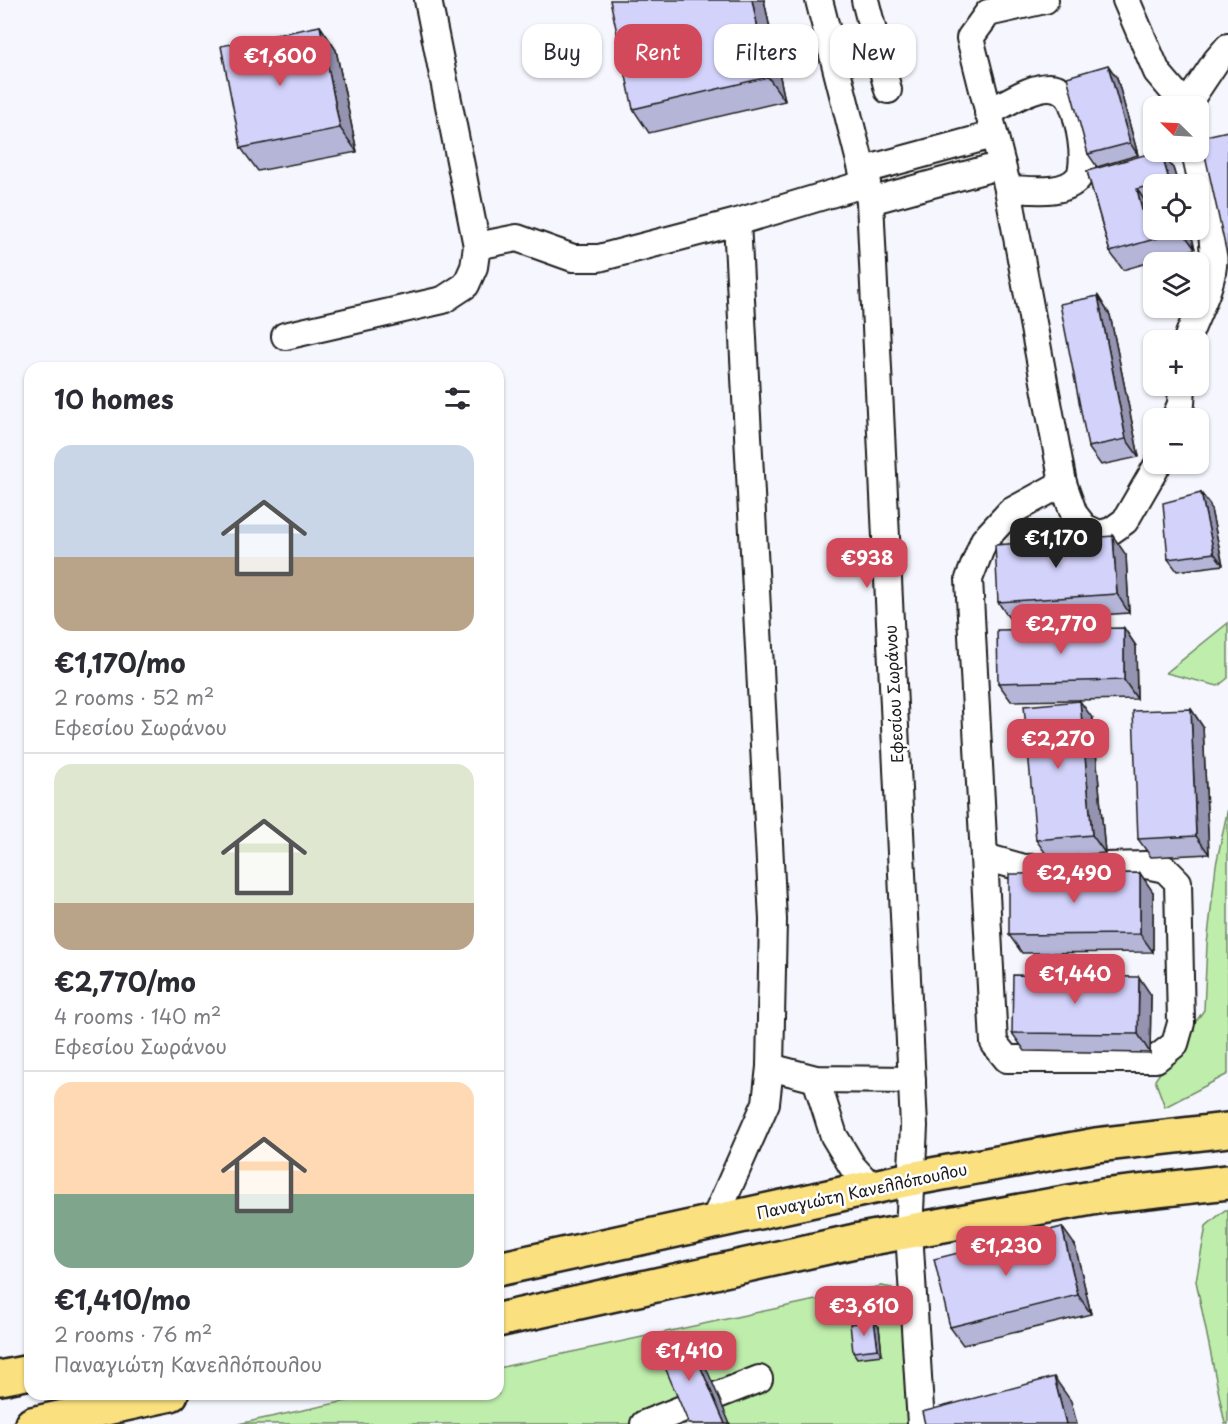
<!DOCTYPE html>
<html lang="en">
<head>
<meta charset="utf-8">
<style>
  :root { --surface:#fff; --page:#f7f7f7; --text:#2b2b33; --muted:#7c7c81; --line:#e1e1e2; --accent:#d1495b }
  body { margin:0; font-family:"Playpen Sans",sans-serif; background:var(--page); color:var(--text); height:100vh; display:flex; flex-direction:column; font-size:22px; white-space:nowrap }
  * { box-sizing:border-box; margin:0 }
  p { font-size:20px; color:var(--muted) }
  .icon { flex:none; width:33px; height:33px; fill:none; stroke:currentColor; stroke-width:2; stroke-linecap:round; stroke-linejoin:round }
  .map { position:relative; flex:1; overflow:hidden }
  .side { position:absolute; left:24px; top:362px; width:480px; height:1038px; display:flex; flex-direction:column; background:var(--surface); border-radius:18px; box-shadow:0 2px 4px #0004 }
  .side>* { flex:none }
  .guide { position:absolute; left:522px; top:24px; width:570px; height:54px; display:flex; gap:12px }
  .needle { width:39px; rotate:294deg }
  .fabs { position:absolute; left:1143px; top:96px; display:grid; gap:12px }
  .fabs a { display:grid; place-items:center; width:66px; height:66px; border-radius:12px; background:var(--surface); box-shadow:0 2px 4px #0004; font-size:30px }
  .price { position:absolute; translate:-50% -51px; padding:0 14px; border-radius:12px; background:var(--accent); color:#fff; font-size:20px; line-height:39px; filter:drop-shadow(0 2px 3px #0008) }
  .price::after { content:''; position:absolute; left:50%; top:36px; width:18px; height:14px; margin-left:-9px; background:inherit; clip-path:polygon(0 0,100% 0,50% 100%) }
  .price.on { background:#222; color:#fff }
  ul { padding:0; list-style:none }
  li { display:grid; align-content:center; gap:12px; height:318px; padding:0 30px }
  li+li { border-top:2px solid var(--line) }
  li span { display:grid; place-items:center; height:186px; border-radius:18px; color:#555 }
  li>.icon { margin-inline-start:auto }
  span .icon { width:108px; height:108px; fill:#fffc; stroke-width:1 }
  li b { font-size:26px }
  h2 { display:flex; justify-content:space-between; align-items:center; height:72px; padding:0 30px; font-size:26px }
  .tag { padding:0 21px; border-radius:18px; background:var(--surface); box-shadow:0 2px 4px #0004; font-size:21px; line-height:54px }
  .tag.on { background:var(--accent); color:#fff }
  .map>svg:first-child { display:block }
  .green { fill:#bfeeac; stroke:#6e8564; stroke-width:1.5 }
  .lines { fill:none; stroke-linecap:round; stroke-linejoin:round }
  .minor-casing { stroke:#1c1c1c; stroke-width:30 }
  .major-casing { stroke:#1c1c1c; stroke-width:38 }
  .minor { stroke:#fff; stroke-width:26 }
  .major { stroke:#fbe080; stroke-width:33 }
  .wall { fill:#b5b5d8; stroke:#1c1c1c; stroke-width:1.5 }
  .shaded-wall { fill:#9493b0; stroke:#1c1c1c; stroke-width:1.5 }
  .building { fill:#d3d2fb; stroke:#1c1c1c; stroke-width:1.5 }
  .labels { text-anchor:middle; stroke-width:5; stroke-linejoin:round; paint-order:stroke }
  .street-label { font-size:16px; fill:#1c1c1c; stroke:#fff }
</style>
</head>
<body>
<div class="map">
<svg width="1228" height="1424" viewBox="0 0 1228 1424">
  <rect width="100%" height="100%" fill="#f6f6fe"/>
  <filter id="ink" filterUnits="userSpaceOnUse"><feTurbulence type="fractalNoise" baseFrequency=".0167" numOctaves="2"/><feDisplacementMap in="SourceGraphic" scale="12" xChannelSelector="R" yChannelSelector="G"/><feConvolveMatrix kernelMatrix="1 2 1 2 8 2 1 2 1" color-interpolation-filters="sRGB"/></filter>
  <g filter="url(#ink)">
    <g class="green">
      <polygon points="1228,623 1228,678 1218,686 1166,673"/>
      <polygon points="1228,808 1228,1074 1165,1107 1155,1080 1204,1010 1207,945 1216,865"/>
      <polygon points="1225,1210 1228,1210 1228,1424 1225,1424 1196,1281 1206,1226"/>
      <polygon points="881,1286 892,1288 899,1299 907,1381 909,1424 238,1424 379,1394 498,1394 498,1368"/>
    </g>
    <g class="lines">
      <defs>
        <g id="minor">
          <polyline points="819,0 870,201 914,1126 909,1232 921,1424"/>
          <polyline points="865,0 888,90"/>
          <polyline points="1045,0 988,13 970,38 1008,189 1063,483 1074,514 1084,527 1099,534 1111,531 1125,521 1158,464"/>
          <polyline points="1126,0 1157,72 1186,106"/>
          <polyline points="1186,106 1216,61 1228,47"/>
          <path d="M988,113C1005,104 1037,82 1056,88C1061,90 1067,94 1070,99C1078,112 1089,166 1078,178C1063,196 1028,189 1008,189"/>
          <polyline points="864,170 993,135"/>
          <polyline points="870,201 1002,165"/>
          <polyline points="477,246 517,238 573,258 599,258 737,222"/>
          <polyline points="285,336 443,300 466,285 474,267 477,246 428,0"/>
          <path d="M1187,340C1195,316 1210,292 1213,266C1217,237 1201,182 1195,152"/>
          <polyline points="1175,418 1181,404 1182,386"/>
          <polyline points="985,857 1024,868 1146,865 1165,869 1178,882 1181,1023 1175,1044 1156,1059 1007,1059 994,1043 969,579 984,540 1010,512 1063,483"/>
          <polyline points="770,1067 773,920 737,222 867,183"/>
          <polyline points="816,1079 834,1136 852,1166 872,1188"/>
          <polyline points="713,1223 766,1103 770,1067 816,1079 912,1080"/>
          <polyline points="718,1395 759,1379"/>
          <polyline points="644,1424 687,1407"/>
        </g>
        <g id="major">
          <polyline points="498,1269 910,1179 1096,1145 1228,1130"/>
          <polyline points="498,1320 855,1241 1103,1196 1228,1182"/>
          <polyline points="0,1378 30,1372"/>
          <polyline points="32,1424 171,1394"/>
        </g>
      </defs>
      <use href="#minor" class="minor-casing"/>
      <use href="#major" class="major-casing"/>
      <use href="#minor" class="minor"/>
      <use href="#major" class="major"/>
    </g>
    <g class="wall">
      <polygon points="764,0 785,101 649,133 633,109"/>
      <polygon points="320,26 336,50 357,152 258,171 241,148"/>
      <polygon points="1117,78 1138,155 1097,167 1088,154"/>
      <polygon points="1173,168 1178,184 1154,184 1154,230 1190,230 1195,249 1123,270 1110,252 1087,171"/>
      <polygon points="1098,296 1110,315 1139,457 1101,465 1088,447"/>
      <polygon points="1201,493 1210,505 1223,565 1177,571 1168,559"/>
      <polygon points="1126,555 1129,613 1011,621 998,602"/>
      <polygon points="1124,628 1136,646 1137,699 1011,701 998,683"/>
      <polygon points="1191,709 1203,727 1209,854 1151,857 1138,839"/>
      <polygon points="1093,719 1105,853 1049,858 1036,840"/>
      <polygon points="1153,892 1153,952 1022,953 1009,935"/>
      <polygon points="1151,995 1150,1053 1025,1051 1012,1033"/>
      <polygon points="1075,1245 1091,1314 963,1345 950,1327"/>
      <polygon points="879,1327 882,1355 857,1358 853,1352"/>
    </g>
    <g class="shaded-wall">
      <polygon points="752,0 764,0 785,101 768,77"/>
      <polygon points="320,26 336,50 357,152 340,128"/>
      <polygon points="1108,65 1117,78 1138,155 1130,143"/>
      <polygon points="1161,152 1173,168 1178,184 1172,184 1169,180"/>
      <polygon points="1137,189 1149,207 1142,210"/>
      <polygon points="1182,230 1190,230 1195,249 1182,231"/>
      <polygon points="1098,296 1110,315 1139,457 1126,439"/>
      <polygon points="1201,493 1210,505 1223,565 1214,553"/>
      <polygon points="1113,536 1126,555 1129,613 1117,594"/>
      <polygon points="1124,628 1136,646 1137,699 1124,680"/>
      <polygon points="1080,701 1093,719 1105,853 1092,835"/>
      <polygon points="1191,709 1203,727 1209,854 1196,836"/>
      <polygon points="1140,873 1153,892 1153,952 1140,934"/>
      <polygon points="1139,977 1151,995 1150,1053 1138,1034"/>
      <polygon points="1062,1227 1075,1245 1091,1314 1078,1295"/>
      <polygon points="874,1321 879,1327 882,1355 878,1349"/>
      <polygon points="686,1333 699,1351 730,1424 725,1424"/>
      <polygon points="1054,1377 1071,1401 1077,1424 1066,1424"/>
    </g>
    <g class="building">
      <polygon points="610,0 752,0 768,77 633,109"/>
      <polygon points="320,26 340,128 241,148 221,46"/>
      <polygon points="1108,65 1130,143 1088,154 1067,77"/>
      <polygon points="1228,131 1228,259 1201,137"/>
      <polygon points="1155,152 1161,152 1169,180 1137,189 1142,210 1154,207 1154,230 1182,230 1182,231 1110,252 1087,171"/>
      <polygon points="1098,296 1126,439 1088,447 1060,304"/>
      <polygon points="1201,493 1214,553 1168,559 1163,503"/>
      <polygon points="1113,536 1117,594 998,602 995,545"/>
      <polygon points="1124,628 1124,680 998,683 997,630"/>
      <polygon points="1080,701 1092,835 1036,840 1024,706"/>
      <polygon points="1191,709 1196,836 1138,839 1133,711"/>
      <polygon points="1140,873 1140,934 1009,935 1009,874"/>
      <polygon points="1013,975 1139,977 1138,1034 1012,1033"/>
      <polygon points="1062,1227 1078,1295 950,1327 934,1259"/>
      <polygon points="874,1321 878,1349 853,1352 850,1324"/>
      <polygon points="686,1333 725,1424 689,1424 656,1346"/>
      <polygon points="1054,1377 1066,1424 925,1424 922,1412"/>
    </g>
  </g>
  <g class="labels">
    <g class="street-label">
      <text transform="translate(894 694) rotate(-93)" y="6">Εφεσίου Σωράνου</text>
      <text transform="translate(862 1191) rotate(-12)" y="6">Παναγιώτη Κανελλόπουλου</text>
    </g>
  </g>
</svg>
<div class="fabs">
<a><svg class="needle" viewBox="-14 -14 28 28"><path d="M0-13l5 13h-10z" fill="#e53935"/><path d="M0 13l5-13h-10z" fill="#7c7c81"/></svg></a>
<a><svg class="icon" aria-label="locate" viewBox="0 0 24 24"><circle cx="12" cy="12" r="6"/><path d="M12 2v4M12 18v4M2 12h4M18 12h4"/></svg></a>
<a><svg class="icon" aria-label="layers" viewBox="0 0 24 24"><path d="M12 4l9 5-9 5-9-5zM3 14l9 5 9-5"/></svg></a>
<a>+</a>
<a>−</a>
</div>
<b class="price" style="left:280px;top:87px">€1,600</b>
<b class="price on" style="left:1056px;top:569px">€1,170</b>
<b class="price" style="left:867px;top:589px">€938</b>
<b class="price" style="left:1061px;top:655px">€2,770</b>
<b class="price" style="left:1058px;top:770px">€2,270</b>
<b class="price" style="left:1074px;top:904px">€2,490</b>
<b class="price" style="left:1075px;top:1005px">€1,440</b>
<b class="price" style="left:1006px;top:1277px">€1,230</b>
<b class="price" style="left:864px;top:1337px">€3,610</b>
<b class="price" style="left:689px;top:1382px">€1,410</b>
<div class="guide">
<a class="tag">Buy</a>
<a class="tag on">Rent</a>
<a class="tag">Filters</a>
<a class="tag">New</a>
</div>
<section class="side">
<h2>10 homes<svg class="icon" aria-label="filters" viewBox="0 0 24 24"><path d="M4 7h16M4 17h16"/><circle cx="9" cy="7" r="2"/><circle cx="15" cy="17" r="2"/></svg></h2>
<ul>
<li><span style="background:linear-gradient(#c9d6e8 60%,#b9a48a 0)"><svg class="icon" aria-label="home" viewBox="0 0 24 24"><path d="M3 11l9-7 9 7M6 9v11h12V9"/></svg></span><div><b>€1,170/mo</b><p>2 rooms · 52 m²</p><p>Εφεσίου Σωράνου</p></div></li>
<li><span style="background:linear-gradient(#dfe7d0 75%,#b9a48a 0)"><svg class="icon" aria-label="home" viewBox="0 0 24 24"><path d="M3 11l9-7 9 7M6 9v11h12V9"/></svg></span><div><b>€2,770/mo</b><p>4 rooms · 140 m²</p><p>Εφεσίου Σωράνου</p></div></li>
<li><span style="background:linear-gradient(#ffd9b3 60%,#7fa58c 0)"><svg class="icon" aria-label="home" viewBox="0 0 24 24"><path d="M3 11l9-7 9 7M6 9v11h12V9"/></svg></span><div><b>€1,410/mo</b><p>2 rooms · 76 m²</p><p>Παναγιώτη Κανελλόπουλου</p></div></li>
</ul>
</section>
</div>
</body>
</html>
